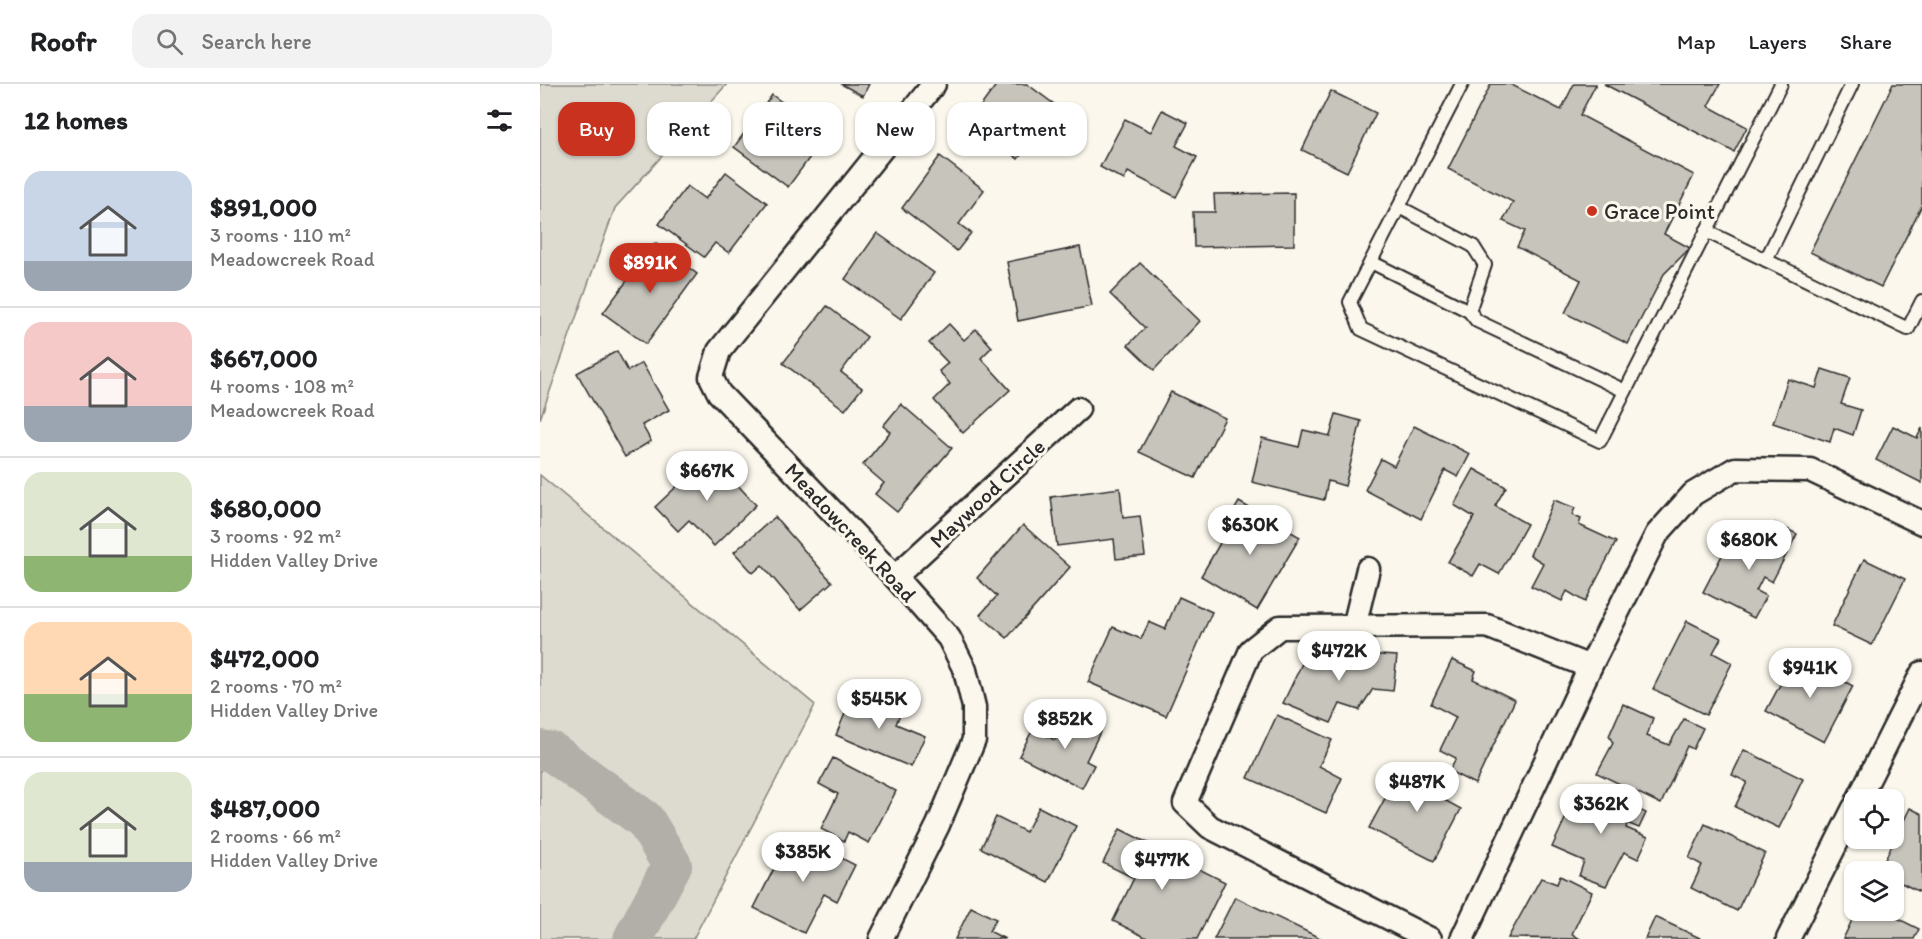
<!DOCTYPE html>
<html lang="en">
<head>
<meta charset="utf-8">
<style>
  :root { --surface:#fff; --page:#f2f2f2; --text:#202124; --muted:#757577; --line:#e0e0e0; --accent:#c8321e }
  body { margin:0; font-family:Itim,sans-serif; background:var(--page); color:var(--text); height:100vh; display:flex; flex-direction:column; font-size:22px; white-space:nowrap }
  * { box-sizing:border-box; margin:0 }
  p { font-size:20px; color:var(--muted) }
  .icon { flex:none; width:33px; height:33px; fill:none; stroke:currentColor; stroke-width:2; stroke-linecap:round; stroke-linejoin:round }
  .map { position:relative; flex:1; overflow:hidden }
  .panel { display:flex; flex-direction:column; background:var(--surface); width:540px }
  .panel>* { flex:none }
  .hud { position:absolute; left:18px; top:18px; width:570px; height:54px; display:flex; gap:12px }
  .controls { position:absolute; left:1304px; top:705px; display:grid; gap:12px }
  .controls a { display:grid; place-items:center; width:60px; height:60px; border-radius:12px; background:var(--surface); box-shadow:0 2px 4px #0004; font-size:30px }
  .price { position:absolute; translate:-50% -51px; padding:0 14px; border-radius:21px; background:#fff; color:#222; font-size:20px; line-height:39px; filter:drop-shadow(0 2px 3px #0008) }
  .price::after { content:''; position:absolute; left:50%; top:36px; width:18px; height:14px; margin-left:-9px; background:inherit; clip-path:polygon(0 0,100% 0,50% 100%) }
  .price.selected { background:var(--accent); color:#fff }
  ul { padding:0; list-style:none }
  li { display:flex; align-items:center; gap:18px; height:150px; padding:0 24px }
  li+li { border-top:2px solid var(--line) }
  li span { display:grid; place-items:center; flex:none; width:168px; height:120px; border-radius:18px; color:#555 }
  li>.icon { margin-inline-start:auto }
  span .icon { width:72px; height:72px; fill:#fffc; stroke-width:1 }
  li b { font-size:26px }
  h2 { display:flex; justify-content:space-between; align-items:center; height:72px; padding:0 24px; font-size:26px }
  .pill { padding:0 21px; border-radius:18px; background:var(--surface); box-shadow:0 2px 4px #0004; font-size:21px; line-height:54px }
  .pill.selected { background:var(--accent); color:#fff }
  header { display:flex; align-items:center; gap:36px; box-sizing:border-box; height:84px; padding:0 30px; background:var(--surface); border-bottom:2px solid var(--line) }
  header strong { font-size:28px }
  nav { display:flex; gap:33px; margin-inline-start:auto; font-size:21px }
  .search { width:420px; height:54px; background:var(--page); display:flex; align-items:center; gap:15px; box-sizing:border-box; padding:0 21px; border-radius:18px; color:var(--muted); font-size:22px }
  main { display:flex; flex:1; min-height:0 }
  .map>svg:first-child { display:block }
  .green { fill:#dddad0; stroke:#84827e; stroke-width:1.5 }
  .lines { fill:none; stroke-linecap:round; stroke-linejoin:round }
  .river { stroke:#b1afa7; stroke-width:40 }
  .building { fill:#c7c4bc; stroke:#2b2b2b; stroke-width:1.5 }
  .lane-casing { stroke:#2b2b2b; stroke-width:16 }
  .street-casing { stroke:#2b2b2b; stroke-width:27 }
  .lane { stroke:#fbf7ec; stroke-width:12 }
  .street { stroke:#fbf7ec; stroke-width:22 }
  .poi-dot { fill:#c8321e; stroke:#fbf7ec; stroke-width:2 }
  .labels { text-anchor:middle; stroke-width:6; stroke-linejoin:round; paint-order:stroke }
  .poi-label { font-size:22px; fill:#2b2b2b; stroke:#fbf7ec; text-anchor:start }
  .street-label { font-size:22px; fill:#2b2b2b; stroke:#fbf7ec }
</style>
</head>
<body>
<header>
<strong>Roofr</strong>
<div class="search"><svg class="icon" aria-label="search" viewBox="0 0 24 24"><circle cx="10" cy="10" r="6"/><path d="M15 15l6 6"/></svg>Search here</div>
<nav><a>Map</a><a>Layers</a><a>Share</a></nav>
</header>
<main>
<section class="panel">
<h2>12 homes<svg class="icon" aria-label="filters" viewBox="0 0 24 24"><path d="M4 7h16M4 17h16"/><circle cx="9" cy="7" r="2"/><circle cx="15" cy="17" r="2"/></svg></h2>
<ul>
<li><span style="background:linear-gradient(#c9d6e8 75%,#9aa5b1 0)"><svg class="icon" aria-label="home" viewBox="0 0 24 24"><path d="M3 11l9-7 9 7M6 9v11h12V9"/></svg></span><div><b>$891,000</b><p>3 rooms · 110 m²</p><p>Meadowcreek Road</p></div></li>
<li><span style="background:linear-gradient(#f6c9c9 70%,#9aa5b1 0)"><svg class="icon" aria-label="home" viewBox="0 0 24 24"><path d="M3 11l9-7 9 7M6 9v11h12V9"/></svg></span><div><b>$667,000</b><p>4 rooms · 108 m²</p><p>Meadowcreek Road</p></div></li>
<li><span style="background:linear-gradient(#dfe7d0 70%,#8fb573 0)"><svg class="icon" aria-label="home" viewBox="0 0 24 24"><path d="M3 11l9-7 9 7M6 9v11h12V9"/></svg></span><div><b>$680,000</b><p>3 rooms · 92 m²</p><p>Hidden Valley Drive</p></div></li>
<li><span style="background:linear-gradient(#ffd9b3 60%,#8fb573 0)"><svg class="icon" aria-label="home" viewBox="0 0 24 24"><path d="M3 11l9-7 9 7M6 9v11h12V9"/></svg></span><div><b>$472,000</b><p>2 rooms · 70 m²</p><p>Hidden Valley Drive</p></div></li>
<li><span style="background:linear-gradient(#dfe7d0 75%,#9aa5b1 0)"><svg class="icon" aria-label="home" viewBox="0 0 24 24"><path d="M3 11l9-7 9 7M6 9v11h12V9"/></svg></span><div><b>$487,000</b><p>2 rooms · 66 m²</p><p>Hidden Valley Drive</p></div></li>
</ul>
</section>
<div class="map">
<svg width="1382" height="855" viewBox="0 0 1382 855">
  <rect width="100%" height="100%" fill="#fbf7ec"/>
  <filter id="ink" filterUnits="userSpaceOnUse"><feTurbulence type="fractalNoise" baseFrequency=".0167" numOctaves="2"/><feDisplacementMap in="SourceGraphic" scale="12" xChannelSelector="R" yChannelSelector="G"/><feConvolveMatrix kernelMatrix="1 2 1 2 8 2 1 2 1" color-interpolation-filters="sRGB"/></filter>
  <g filter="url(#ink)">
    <g class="green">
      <polygon points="0,0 187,0 75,124 0,335"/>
      <polygon points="0,391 275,621 153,855 0,855"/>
    </g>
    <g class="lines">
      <polyline class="river" points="0,666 12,668 105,736 132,781 93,855"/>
    </g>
    <g class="building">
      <polygon points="301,0 329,0 323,12"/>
      <polygon points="457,0 487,0 538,38 519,63 498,48 478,75 429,38"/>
      <polygon points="951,0 970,0 1021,26 1034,0 1056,0 1040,31 1154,91 1124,150 1150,164 1124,190 1088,260 1025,229 1041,196 977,163 985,147 963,137 973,118 908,85"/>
      <polygon points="1064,0 1180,0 1168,22 1207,43 1194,68"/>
      <polygon points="1353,0 1382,0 1382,121 1341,203 1270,168"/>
      <polygon points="791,7 836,29 807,88 762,66"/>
      <polygon points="232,11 287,50 248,103 194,63"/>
      <polygon points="622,26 648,39 636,62 657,73 636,113 588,88 584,96 560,83 585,35 611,48"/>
      <polygon points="400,72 444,106 419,140 431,149 417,167 362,124"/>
      <polygon points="186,88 227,119 189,169 175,159 164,173 119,140 147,102 165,115"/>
      <polygon points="754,109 754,161 654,163 653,128 675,128 674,110"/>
      <polygon points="337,149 394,189 361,235 305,195"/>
      <polygon points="115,159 157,190 106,260 63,229"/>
      <polygon points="540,163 552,222 478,237 467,178"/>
      <polygon points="600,179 660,237 614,286 588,261 605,244 570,210"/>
      <polygon points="287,222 327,253 301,288 322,304 305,326 243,279"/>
      <polygon points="409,240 424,256 436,245 452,263 441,274 470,306 423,349 394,316 410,300 399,287 408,279 389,259"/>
      <polygon points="77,267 88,287 102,279 129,326 102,341 111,357 85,373 37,289"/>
      <polygon points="1282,285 1310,294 1301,320 1321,326 1313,351 1294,344 1290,358 1233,339 1248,295 1276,304"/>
      <polygon points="631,308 685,334 655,394 599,368"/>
      <polygon points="361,320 412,364 357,428 335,410 344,399 323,381 350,348 343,342"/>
      <polygon points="796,330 821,337 805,402 788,397 784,416 712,398 722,354 759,363 763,346 790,352"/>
      <polygon points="874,342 930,370 918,393 905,386 881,435 825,406 841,375 854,382"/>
      <polygon points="1353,342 1377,354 1382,344 1382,399 1336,376"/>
      <polygon points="170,371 216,421 174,462 149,436 138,447 115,423"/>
      <polygon points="934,385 966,403 955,422 987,440 959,490 940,480 933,492 908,478 934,433 914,421"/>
      <polygon points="580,404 583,434 600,432 605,472 576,475 574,455 517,462 511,413"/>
      <polygon points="1014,416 1035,424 1032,431 1041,435 1039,441 1076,458 1045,518 1027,507 1022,517 991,502 1003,479 990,471"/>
      <polygon points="699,418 760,453 717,526 661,492 683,454 679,452"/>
      <polygon points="235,433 292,498 260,526 222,481 213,489 194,468"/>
      <polygon points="1235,439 1257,450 1232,498 1223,493 1216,507 1226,512 1214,534 1163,508 1191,454 1220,469"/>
      <polygon points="483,441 530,483 467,554 440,531 457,512 437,494"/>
      <polygon points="1324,475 1365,495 1332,561 1292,542"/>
      <polygon points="639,513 672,528 626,632 548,598 573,543 601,555 609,538 625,545"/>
      <polygon points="1147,537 1181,554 1173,569 1192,579 1166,631 1113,605"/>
      <polygon points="768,567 857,572 853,607 833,605 819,626 800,620 791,639 743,619"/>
      <polygon points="1256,571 1313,602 1284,658 1226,627"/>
      <polygon points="912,576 936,587 933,595 975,616 935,700 909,687 916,674 900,666 916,633 891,620"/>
      <polygon points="314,608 361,628 356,640 385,652 371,683 296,651"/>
      <polygon points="1083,620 1113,634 1107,652 1129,661 1144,635 1163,644 1153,665 1147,662 1121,720 1057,689 1073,659 1069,652"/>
      <polygon points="530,628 562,644 546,677 554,681 542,704 479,672 493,645 515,656"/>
      <polygon points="737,631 792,656 779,682 802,694 786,729 708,694"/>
      <polygon points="1204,666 1263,695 1239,744 1195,723 1207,698 1192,691"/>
      <polygon points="293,674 356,707 329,759 308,748 304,757 281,745 298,710 279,700"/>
      <polygon points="863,681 912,705 906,717 921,725 894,777 829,744"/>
      <polygon points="1053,704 1106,729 1099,744 1087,739 1086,744 1108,753 1098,775 1084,768 1066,802 1039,792 1044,777 1012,763 1032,720 1041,722"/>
      <polygon points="499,723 536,742 508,798 441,764 456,733 486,748"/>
      <polygon points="1370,724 1382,730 1382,809 1353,795 1353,788 1339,788"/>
      <polygon points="1165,740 1225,769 1197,827 1151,804 1162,781 1149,774"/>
      <polygon points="580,745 685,798 657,855 609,855 573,837 594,794 563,779"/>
      <polygon points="252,749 315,781 297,817 284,810 264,849 214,824"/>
      <polygon points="1020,792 1052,808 1032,850 1040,855 968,854 1001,794 1017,800"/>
      <polygon points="695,813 782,855 674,855"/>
      <polygon points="431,823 456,835 449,847 465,855 415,855"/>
      <polygon points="1317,826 1341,826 1379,845 1374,855 1303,855"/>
      <polygon points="1115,833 1162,855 1105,855"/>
    </g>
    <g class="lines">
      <defs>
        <g id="lane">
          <polyline points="922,0 810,218 821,245 1060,357 1241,0"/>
          <polyline points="859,123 933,162 945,181 929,227 937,237 1085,307"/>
          <polyline points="1166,147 1368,245 1382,217"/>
          <polyline points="1226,176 1312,0"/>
          <polyline points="831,178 929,227"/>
        </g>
        <g id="street">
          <polyline points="355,493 538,325"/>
          <polyline points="814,543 828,485"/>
          <polyline points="1318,716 1382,589"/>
          <polyline points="341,855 398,741 434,656 434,623 425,586 409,554 355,493 179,309 171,293 179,267 394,0"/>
          <polyline points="890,855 670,743 645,719 711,566 740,543 947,542 1050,583"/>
          <polyline points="922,855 1050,583 1117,450 1153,410 1195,385 1270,386 1382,439"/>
          <polyline points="1248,855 1314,724"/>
        </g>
      </defs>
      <use href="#lane" class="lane-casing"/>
      <use href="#street" class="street-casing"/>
      <use href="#lane" class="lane"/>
      <use href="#street" class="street"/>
    </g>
  </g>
  <circle class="poi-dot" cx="1052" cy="127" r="6"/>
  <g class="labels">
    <g class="poi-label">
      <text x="1064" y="135">Grace Point</text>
    </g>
    <g class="street-label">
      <text transform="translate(447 409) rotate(-43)" y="8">Maywood Circle</text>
      <text transform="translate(311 448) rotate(47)" y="8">Meadowcreek Road</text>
    </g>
  </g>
</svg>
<div class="controls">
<a><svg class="icon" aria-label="locate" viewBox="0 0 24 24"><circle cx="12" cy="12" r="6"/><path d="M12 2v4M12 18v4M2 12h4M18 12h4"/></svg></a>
<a><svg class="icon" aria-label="layers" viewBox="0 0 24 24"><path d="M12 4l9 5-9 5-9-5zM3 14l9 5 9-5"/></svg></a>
</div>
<b class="price selected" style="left:110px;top:210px">$891K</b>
<b class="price" style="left:167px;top:418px">$667K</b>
<b class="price" style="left:710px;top:472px">$630K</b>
<b class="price" style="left:1209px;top:487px">$680K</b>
<b class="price" style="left:799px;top:598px">$472K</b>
<b class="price" style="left:1270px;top:615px">$941K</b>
<b class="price" style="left:339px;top:646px">$545K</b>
<b class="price" style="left:525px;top:666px">$852K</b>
<b class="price" style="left:877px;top:729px">$487K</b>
<b class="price" style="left:1061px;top:751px">$362K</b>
<b class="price" style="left:263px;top:799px">$385K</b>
<b class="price" style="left:622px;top:807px">$477K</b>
<div class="hud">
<a class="pill selected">Buy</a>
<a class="pill">Rent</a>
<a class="pill">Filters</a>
<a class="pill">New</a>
<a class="pill">Apartment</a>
</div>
</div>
</main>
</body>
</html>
